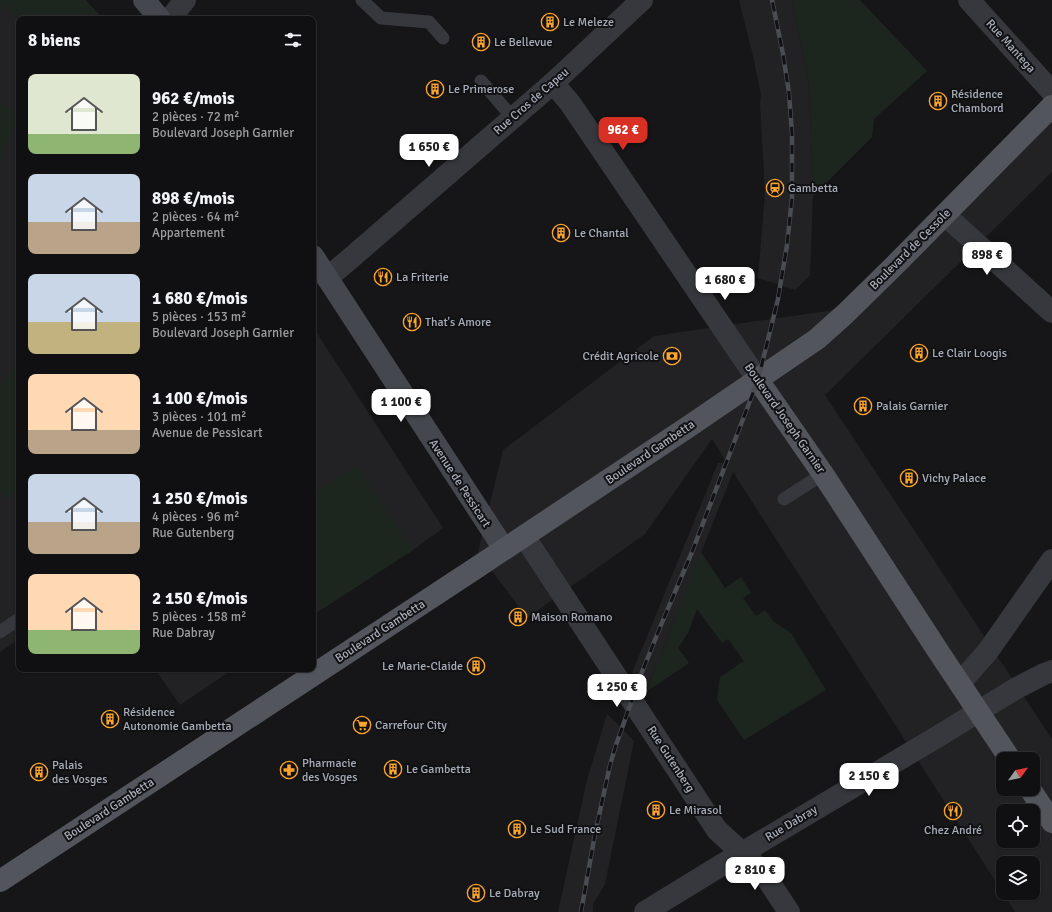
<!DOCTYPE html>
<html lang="fr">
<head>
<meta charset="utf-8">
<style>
  :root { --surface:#101012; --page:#1e1e20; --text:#f1f3f6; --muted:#9c9d9f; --line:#303032; --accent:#d93025 }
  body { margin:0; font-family:Signika,sans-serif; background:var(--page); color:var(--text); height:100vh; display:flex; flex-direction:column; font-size:15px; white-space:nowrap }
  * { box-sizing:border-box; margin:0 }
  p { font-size:13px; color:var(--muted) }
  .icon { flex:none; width:22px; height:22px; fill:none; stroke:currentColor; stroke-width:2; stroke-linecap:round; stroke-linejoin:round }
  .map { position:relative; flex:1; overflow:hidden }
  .side { position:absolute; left:16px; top:16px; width:300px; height:656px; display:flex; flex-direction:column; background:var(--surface); border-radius:8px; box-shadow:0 1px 3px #0004,0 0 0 1px var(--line) }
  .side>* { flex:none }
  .needle { width:26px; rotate:57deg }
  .controls { position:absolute; left:996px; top:752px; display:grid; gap:8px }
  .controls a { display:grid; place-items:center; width:44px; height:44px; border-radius:8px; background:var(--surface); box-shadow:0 1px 3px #0004,0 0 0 1px var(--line); font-size:20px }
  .price { position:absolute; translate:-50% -34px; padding:0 9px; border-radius:8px; background:#fff; color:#222; font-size:13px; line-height:26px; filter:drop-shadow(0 1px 2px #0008) }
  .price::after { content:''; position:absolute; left:50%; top:24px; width:12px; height:9px; margin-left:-6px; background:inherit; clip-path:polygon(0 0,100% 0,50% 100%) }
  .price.active { background:var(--accent); color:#fff }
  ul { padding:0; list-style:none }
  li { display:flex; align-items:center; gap:12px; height:100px; padding:0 12px }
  li span { display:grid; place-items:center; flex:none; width:112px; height:80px; border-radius:8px; color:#555 }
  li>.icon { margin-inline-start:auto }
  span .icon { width:48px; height:48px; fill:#fffc; stroke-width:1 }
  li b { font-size:17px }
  h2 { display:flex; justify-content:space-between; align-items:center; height:48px; padding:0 12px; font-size:17px }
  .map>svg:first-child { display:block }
  .built { fill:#222225; fill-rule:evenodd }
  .green { fill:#1d261e }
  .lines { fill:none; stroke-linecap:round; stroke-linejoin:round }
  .lane { stroke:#37383d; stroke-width:13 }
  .street { stroke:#37383d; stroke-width:22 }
  .secondary { stroke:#44474d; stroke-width:22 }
  .primary { stroke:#52555c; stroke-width:22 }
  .rail-casing { stroke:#494c52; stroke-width:4.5 }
  .rail { stroke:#111113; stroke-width:3; stroke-dasharray:9; stroke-linecap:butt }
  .labels { text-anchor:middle; stroke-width:4; stroke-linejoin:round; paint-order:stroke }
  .poi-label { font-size:12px; fill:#a7aeb9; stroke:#111113; text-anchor:start }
  .street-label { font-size:12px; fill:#a7aeb9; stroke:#111113 }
</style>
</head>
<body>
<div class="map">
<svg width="1052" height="912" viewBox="0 0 1052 912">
  <rect width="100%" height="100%" fill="#161618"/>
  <g class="built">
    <polygon points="0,0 86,0 103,19 19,19 19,639 0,652"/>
    <polygon points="739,0 792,0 808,78 810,108 813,196 810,275 795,290 758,278 765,193 760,104 761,94 752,52"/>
    <path d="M1052,92V172L825,395L1052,739V912H1015L1003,893H1033V863H1003V893L733,472L646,692L632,673L718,463H727L712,439L645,534L527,618L478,552L503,450L654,336L841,309ZM1003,759H1033V789H1003ZM1003,811H1033V841H1003Z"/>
    <polygon points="313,327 443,528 413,550 313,615"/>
    <polygon points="155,669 233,669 180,705"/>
    <polygon points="607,714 634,741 605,884 593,904 593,912 558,912 587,780"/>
  </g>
  <g class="green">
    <polygon points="0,0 85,0 102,19 20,19 5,5 0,10"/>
    <polygon points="792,0 860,0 927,71 874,119 872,137 813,196 810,108 808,78"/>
    <polygon points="0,101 18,118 0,161"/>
    <polygon points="19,362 19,491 6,499 0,491 0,386"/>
    <polygon points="357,465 413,550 324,608 313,591 313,494"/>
    <polygon points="701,552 725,588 741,577 751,593 743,598 756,616 765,610 773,621 791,633 826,690 744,740 717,700 720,677 744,661 728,639 722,643 697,609 688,633 678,648 689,663 646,692"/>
  </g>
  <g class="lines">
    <g class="lane">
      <polyline points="362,0 381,18 429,22 443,38"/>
      <polyline points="481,81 513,118"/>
      <polyline points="784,499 823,474"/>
      <polyline points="0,632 19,619"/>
    </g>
    <g class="street">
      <polyline points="969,0 1052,92"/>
      <polyline points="170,19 185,0"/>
      <polyline points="553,83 570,103 758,380"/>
      <polyline points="945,215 1052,312"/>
      <polyline points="327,278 351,258 553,83 642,0"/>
      <polyline points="524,536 717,830 762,871 789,912"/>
      <polyline points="960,683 988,651 1052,560"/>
      <polyline points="645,912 720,866 942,734 1015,689 1044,674 1052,671"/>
    </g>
    <g class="secondary">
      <polyline points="144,0 160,19"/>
      <polyline points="313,256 504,549"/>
    </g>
    <g class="primary">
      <polyline points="758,380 823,474 940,654 1010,759"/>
      <polyline points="1030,789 1052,822"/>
      <polyline points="0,881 476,568 688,427 817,339 845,314 895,265 1052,106"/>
    </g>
    <defs>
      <polyline id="rail" points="581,912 595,834 610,765 616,745 642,672 661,625 692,552 758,380 778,299 787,245 792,198 792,133 789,93 783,54 772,0"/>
    </defs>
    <use href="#rail" class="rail-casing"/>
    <use href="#rail" class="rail"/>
  </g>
  <defs>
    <symbol id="building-ring" viewBox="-11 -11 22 22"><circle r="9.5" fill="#111113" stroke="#fba42b" stroke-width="1.5"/><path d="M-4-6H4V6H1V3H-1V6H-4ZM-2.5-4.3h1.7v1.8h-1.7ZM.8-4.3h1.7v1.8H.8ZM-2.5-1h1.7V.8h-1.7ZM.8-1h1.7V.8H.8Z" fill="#fba42b"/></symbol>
    <symbol id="station-ring" viewBox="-11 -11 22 22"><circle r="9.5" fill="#111113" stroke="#fba42b" stroke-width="1.5"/><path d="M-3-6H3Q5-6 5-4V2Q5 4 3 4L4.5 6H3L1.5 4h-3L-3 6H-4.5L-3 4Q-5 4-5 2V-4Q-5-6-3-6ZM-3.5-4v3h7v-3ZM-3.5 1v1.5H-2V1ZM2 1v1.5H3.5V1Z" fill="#fba42b"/></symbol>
    <symbol id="restaurant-ring" viewBox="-11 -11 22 22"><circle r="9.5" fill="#111113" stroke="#fba42b" stroke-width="1.5"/><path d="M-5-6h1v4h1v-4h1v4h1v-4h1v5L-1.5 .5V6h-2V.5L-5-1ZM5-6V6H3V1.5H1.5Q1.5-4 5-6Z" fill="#fba42b"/></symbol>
    <symbol id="bank-ring" viewBox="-11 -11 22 22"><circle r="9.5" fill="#111113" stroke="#fba42b" stroke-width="1.5"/><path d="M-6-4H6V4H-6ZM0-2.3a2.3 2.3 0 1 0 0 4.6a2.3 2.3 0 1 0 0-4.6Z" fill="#fba42b"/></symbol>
    <symbol id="supermarket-ring" viewBox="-11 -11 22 22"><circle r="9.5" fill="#111113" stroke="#fba42b" stroke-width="1.5"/><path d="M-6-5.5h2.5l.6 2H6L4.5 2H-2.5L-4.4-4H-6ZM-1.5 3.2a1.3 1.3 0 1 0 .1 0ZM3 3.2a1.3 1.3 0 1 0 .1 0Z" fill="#fba42b"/></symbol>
    <symbol id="pharmacy-ring" viewBox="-11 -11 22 22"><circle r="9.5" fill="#111113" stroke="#fba42b" stroke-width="1.5"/><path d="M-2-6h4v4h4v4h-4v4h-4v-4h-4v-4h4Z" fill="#fba42b"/></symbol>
  </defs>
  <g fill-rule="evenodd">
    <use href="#building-ring" x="540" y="12" width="20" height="20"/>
    <use href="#building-ring" x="471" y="32" width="20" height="20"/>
    <use href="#building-ring" x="425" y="79" width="20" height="20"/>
    <use href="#building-ring" x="928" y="91" width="20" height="20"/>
    <use href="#station-ring" x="765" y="178" width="20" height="20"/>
    <use href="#building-ring" x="551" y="223" width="20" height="20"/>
    <use href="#restaurant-ring" x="373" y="267" width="20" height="20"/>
    <use href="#restaurant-ring" x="402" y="312" width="20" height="20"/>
    <use href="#building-ring" x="909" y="343" width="20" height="20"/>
    <use href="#bank-ring" x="662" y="346" width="20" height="20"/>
    <use href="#building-ring" x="853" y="396" width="20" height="20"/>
    <use href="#building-ring" x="899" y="468" width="20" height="20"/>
    <use href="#building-ring" x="508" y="607" width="20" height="20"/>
    <use href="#building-ring" x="466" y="656" width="20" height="20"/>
    <use href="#building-ring" x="100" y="709" width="20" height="20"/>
    <use href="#supermarket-ring" x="352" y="715" width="20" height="20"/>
    <use href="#building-ring" x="383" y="759" width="20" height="20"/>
    <use href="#pharmacy-ring" x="279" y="760" width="20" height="20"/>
    <use href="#building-ring" x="29" y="762" width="20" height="20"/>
    <use href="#building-ring" x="646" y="800" width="20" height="20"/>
    <use href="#restaurant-ring" x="943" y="801" width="20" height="20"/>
    <use href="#building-ring" x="507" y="819" width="20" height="20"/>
    <use href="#building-ring" x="466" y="883" width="20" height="20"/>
  </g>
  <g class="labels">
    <g class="poi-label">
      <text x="563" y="26">Le Meleze</text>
      <text x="494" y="46">Le Bellevue</text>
      <text x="448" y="93">Le Primerose</text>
      <text x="951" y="98">Résidence<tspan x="951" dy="14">Chambord</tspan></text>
      <text x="788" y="192">Gambetta</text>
      <text x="574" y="237">Le Chantal</text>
      <text x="396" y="281">La Friterie</text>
      <text x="425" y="326">That's Amore</text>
      <text x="932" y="357">Le Clair Loogis</text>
      <text x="659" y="360" text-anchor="end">Crédit Agricole</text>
      <text x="876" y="410">Palais Garnier</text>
      <text x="922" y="482">Vichy Palace</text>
      <text x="531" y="621">Maison Romano</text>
      <text x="463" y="670" text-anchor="end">Le Marie-Claide</text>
      <text x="123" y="716">Résidence<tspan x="123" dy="14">Autonomie Gambetta</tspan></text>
      <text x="375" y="729">Carrefour City</text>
      <text x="302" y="767">Pharmacie<tspan x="302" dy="14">des Vosges</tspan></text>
      <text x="52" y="769">Palais<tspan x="52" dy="14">des Vosges</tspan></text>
      <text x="406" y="773">Le Gambetta</text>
      <text x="669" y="814">Le Mirasol</text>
      <text x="530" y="833">Le Sud France</text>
      <text x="953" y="834" text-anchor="middle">Chez André</text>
      <text x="489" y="897">Le Dabray</text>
    </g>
    <g class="street-label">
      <text transform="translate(1011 46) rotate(48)" y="4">Rue Mantega</text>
      <text transform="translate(531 101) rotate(-41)" y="4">Rue Cros de Capeu</text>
      <text transform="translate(910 249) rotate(-45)" y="4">Boulevard de Cessole</text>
      <text transform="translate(785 418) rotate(55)" y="4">Boulevard Joseph Garnier</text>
      <text transform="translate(650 452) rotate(-34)" y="4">Boulevard Gambetta</text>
      <text transform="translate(460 483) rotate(57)" y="4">Avenue de Pessicart</text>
      <text transform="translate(380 631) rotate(-33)" y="4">Boulevard Gambetta</text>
      <text transform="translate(671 759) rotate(57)" y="4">Rue Gutenberg</text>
      <text transform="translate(109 809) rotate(-33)" y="4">Boulevard Gambetta</text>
      <text transform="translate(791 823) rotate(-31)" y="4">Rue Dabray</text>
    </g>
  </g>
</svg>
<div class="controls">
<a><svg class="needle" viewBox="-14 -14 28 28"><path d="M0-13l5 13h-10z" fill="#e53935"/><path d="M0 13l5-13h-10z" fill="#9c9d9f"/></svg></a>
<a><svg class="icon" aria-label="locate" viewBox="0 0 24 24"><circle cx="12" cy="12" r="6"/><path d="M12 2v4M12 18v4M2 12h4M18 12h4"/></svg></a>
<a><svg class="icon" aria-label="layers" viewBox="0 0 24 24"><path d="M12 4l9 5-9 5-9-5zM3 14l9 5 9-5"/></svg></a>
</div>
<b class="price active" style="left:623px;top:151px">962 €</b>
<b class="price" style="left:429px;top:168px">1 650 €</b>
<b class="price" style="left:987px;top:276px">898 €</b>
<b class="price" style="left:725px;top:301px">1 680 €</b>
<b class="price" style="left:401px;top:423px">1 100 €</b>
<b class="price" style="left:617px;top:708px">1 250 €</b>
<b class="price" style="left:869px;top:797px">2 150 €</b>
<b class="price" style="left:755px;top:891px">2 810 €</b>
<section class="side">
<h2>8 biens<svg class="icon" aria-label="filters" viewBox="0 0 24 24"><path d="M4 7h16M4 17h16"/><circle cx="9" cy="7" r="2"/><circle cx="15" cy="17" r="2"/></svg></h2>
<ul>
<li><span style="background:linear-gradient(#dfe7d0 75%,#8fb573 0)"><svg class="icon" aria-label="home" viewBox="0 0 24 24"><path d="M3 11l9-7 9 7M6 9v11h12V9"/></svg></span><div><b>962 €/mois</b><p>2 pièces · 72 m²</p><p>Boulevard Joseph Garnier</p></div></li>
<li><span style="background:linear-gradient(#c9d6e8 60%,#b9a48a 0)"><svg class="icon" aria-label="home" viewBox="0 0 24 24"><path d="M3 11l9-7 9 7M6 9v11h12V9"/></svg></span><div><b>898 €/mois</b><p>2 pièces · 64 m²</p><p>Appartement</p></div></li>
<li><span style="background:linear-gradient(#c9d6e8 60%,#c2b280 0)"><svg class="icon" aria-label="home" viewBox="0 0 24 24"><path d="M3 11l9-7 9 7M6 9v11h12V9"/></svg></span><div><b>1 680 €/mois</b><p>5 pièces · 153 m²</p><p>Boulevard Joseph Garnier</p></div></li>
<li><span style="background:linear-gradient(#ffd9b3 70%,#b9a48a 0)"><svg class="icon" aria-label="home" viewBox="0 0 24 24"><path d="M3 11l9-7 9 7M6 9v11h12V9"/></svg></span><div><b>1 100 €/mois</b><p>3 pièces · 101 m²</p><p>Avenue de Pessicart</p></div></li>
<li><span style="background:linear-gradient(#c9d6e8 60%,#b9a48a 0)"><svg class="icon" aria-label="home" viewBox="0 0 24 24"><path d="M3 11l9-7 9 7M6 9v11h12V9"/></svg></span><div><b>1 250 €/mois</b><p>4 pièces · 96 m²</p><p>Rue Gutenberg</p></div></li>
<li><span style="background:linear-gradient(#ffd9b3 70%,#8fb573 0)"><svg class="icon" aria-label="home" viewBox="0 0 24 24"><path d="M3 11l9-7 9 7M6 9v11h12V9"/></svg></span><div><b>2 150 €/mois</b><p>5 pièces · 158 m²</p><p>Rue Dabray</p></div></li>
</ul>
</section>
</div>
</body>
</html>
